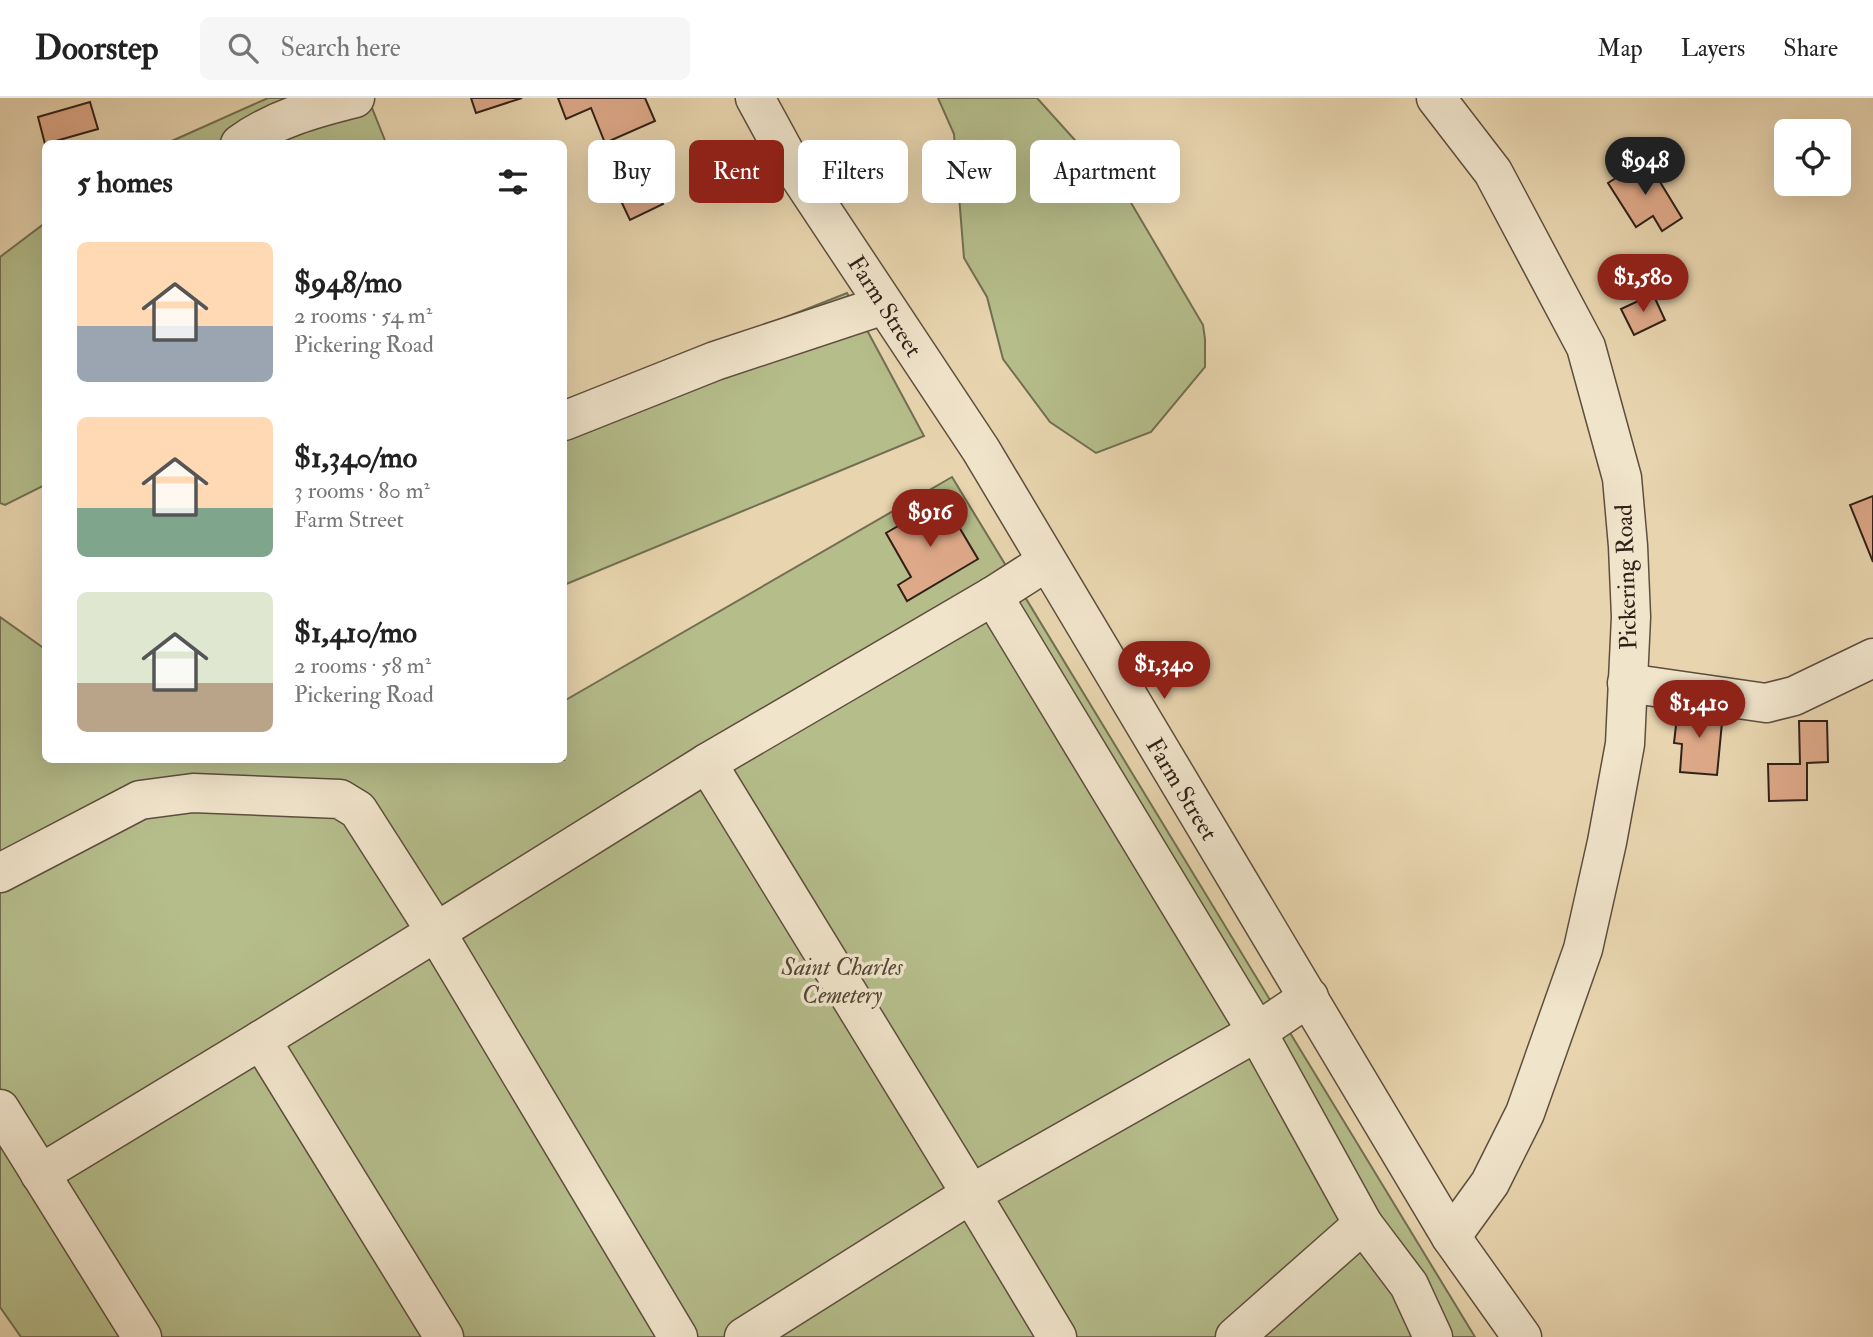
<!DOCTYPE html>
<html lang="en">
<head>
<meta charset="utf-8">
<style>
  :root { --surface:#fff; --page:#f6f6f6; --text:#222; --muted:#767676; --line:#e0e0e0; --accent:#8f2418 }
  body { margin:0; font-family:"IM FELL Double Pica",serif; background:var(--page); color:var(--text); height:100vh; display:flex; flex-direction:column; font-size:26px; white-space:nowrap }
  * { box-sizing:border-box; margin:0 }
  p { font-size:23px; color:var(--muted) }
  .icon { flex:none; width:38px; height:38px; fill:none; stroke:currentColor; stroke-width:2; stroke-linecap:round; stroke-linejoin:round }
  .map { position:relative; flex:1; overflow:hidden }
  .side { position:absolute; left:42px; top:42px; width:525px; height:623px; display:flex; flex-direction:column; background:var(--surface); border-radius:10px; box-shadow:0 7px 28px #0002 }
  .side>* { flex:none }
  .hud { position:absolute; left:588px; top:42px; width:665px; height:63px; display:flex; gap:14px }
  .fabs { position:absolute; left:1774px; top:21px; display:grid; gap:14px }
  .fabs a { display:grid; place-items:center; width:77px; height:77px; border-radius:10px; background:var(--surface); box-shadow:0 7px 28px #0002; font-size:35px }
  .price { position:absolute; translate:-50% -60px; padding:0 16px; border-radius:24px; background:var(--accent); color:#fff; font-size:23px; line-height:46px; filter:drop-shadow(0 2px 4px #0008) }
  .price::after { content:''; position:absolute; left:50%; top:42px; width:21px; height:16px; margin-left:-10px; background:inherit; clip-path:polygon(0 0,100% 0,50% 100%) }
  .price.active { background:#222; color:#fff }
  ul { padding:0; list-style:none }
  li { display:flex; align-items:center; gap:21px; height:175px; padding:0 35px }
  li span { display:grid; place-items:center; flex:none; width:196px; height:140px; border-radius:10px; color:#555 }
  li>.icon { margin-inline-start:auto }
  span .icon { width:84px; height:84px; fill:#fffc; stroke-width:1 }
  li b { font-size:30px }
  h2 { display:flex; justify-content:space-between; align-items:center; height:84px; padding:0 35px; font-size:30px }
  .pill { padding:0 24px; border-radius:10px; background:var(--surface); box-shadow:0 7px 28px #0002; font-size:24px; line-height:63px }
  .pill.active { background:var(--accent); color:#fff }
  header { display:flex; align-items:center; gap:42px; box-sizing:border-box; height:98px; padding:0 35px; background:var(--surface); border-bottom:2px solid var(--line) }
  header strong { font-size:33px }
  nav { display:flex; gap:38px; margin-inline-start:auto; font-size:24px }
  .search { width:490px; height:63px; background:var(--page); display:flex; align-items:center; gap:18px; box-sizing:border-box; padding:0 24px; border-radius:10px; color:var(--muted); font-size:26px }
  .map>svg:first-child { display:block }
  .green { fill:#b5bd8b; stroke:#726f52; stroke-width:2 }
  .building { fill:#dea989; stroke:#302118; stroke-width:2 }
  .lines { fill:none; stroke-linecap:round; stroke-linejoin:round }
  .minor-casing { stroke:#5e4e3e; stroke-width:41 }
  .minor { stroke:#f0e4cb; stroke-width:38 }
  .labels { text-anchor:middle; stroke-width:7; stroke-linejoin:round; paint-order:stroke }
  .street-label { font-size:24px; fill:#302118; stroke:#f0e4cb }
  .park-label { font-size:24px; font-style:italic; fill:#514835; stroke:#f0e4cb }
</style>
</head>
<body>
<header>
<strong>Doorstep</strong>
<div class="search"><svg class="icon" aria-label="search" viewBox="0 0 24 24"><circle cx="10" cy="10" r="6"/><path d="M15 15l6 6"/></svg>Search here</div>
<nav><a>Map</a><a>Layers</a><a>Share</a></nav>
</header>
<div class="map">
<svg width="1873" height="1239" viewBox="0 0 1873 1239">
  <rect width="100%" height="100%" fill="#e8d5af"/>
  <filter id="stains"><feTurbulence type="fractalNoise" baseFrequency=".00286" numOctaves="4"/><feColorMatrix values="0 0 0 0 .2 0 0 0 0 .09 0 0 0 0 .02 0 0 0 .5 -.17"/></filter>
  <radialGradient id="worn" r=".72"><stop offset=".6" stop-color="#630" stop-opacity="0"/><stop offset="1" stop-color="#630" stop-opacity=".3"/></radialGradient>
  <g class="green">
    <polygon points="268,0 368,0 386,45 165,46"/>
    <polygon points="938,0 1037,0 1130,103 1203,227 1205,241 1205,269 1151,334 1096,355 1050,324 1003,261 987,199 964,160 954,36"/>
    <polygon points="45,125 45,387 5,407 0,405 0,159"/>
    <polygon points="847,195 924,338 564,487 564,307"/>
    <polygon points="952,379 1475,1239 21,1239 0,1209 0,519 45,551 46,662 564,662 564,603"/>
  </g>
  <g class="building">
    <polygon points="471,0 522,0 476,15"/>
    <polygon points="558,0 645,0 655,23 605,45 591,10 566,21"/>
    <polygon points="90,4 98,31 45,46 38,19"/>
    <polygon points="1646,61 1682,120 1662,133 1653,118 1636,129 1608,85"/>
    <polygon points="654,87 663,106 630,122 621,103"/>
    <polygon points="1653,196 1665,222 1634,237 1621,211"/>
    <polygon points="1873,398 1873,464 1850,407"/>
    <polygon points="943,402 978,461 907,503 898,487 911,479 886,435"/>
    <polygon points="1678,610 1723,614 1717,677 1680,674 1682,646 1674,645"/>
    <polygon points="1799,623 1827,623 1828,664 1807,665 1807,702 1769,703 1768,666 1800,666"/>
  </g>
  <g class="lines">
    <defs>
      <g id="minor">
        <polyline points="755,0 790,64 981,352 1451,1139 1522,1239"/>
        <polyline points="1436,0 1493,74 1586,249 1622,380 1628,448 1631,519 1625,646 1607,744 1583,851 1525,1015 1490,1085 1451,1139"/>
        <path d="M240,46C274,21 315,10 355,0"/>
        <polyline points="564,323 715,263 884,207"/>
        <polyline points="1046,464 993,498 1257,934 1363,1126 1409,1187 1433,1239"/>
        <polyline points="1627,585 1766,605 1794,598 1873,560"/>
        <polyline points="707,665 971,1096 744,1239"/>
        <polyline points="0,775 140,702 193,695 340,701 358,712 436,834 707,665 993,498"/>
        <polyline points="261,942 436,834 678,1239"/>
        <polyline points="0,1011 142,1239"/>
        <polyline points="40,1076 261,942 444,1239"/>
        <polyline points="1057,1239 971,1096 1257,934 1309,899"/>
        <polyline points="1235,1239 1363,1126"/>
      </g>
    </defs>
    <use href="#minor" class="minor-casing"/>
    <use href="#minor" class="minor"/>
  </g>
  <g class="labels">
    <g class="street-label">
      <text transform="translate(885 208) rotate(57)" y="8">Farm Street</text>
      <text transform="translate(1626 479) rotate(-92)" y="8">Pickering Road</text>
      <text transform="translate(1182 691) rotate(59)" y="8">Farm Street</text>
    </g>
    <g class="park-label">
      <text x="842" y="877">Saint Charles<tspan x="842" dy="28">Cemetery</tspan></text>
    </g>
  </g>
  <rect width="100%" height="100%" filter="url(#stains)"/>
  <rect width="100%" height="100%" fill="url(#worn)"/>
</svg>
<div class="fabs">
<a><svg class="icon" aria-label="locate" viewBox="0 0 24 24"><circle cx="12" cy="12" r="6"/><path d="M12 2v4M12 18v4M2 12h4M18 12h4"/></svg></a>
</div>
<b class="price active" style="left:1645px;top:99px">$948</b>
<b class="price" style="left:1643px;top:216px">$1,580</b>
<b class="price" style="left:930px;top:451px">$916</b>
<b class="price" style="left:1164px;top:603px">$1,340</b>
<b class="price" style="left:1699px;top:642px">$1,410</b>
<div class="hud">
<a class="pill">Buy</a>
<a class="pill active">Rent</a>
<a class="pill">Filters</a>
<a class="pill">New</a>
<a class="pill">Apartment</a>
</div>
<section class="side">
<h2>5 homes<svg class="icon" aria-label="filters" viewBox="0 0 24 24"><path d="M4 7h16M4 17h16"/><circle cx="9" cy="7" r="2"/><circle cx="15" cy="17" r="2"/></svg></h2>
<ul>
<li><span style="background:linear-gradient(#ffd9b3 60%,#9aa5b1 0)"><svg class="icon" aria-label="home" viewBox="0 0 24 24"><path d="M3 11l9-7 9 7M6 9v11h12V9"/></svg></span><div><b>$948/mo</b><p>2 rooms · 54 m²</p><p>Pickering Road</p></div></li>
<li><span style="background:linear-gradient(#ffd9b3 65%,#7fa58c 0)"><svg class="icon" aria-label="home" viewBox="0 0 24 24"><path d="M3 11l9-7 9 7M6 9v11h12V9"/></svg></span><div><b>$1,340/mo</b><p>3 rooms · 80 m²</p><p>Farm Street</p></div></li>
<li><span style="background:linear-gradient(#dfe7d0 65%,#b9a48a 0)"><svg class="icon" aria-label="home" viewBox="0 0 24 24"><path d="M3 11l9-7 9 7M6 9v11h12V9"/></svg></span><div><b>$1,410/mo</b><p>2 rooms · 58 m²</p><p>Pickering Road</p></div></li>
</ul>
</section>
</div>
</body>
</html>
